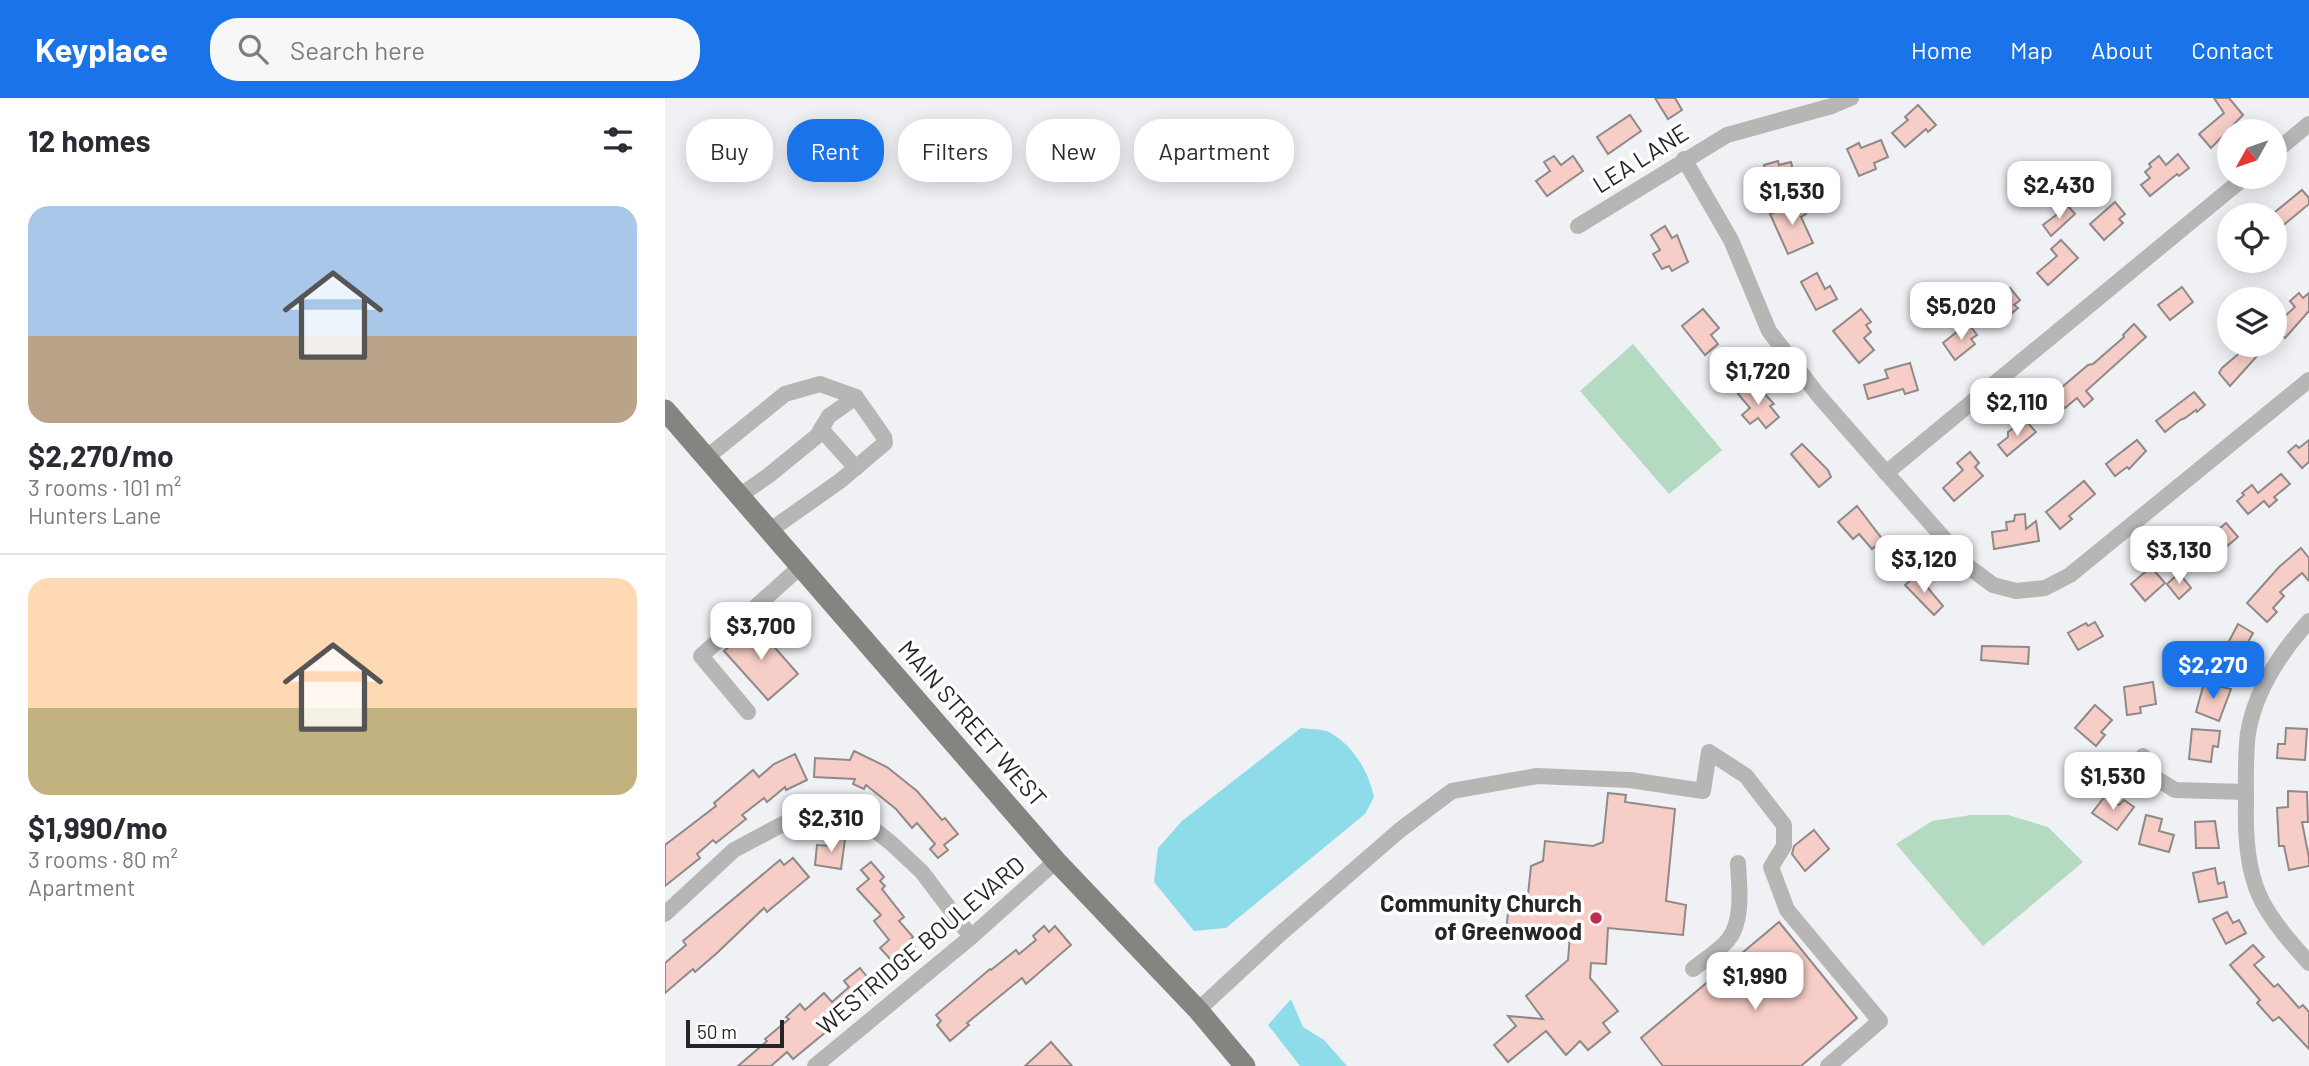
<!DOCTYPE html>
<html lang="en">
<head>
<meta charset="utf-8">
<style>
  :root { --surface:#fff; --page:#f7f7f7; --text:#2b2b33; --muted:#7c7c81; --line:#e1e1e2; --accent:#1a73e8 }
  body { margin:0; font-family:Barlow,sans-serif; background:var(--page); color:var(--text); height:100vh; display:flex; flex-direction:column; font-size:26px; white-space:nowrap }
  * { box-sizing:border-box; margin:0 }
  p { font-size:23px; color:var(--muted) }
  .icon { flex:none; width:38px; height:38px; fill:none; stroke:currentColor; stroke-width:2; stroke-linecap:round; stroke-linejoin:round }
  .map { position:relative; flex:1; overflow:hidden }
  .sheet { display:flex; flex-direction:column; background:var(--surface); width:665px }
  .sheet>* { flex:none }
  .banner { position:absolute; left:21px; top:21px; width:665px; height:63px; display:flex; gap:14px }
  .needle { width:46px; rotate:230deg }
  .buttons { position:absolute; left:1552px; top:21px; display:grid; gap:14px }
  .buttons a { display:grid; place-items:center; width:70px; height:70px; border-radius:50%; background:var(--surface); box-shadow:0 4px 18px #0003; font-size:35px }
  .scale { position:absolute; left:21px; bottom:18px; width:98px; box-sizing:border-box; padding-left:7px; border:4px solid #242526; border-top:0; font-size:19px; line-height:24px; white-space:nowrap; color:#242526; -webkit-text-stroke:5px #fefefe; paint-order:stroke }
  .price { position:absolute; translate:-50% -60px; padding:0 16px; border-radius:14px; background:#fff; color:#222; font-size:23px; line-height:46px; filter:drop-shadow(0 2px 4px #0008) }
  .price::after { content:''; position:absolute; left:50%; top:42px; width:21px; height:16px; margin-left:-10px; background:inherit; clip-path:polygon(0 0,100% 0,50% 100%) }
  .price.selected { background:var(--accent); color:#fff }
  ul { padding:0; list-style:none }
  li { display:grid; align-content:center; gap:14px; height:371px; padding:0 28px }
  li+li { border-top:2px solid var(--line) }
  li span { display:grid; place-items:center; height:217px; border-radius:21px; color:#555 }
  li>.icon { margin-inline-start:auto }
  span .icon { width:126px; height:126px; fill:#fffc; stroke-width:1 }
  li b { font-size:30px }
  h2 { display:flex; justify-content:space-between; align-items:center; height:84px; padding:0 28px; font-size:30px }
  .pill { padding:0 24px; border-radius:28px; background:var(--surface); box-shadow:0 4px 18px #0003; font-size:24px; line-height:63px }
  .pill.selected { background:var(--accent); color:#fff }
  header { display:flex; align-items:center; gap:42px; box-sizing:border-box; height:98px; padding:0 35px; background:var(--accent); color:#fff }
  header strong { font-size:33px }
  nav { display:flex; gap:38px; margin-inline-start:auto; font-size:24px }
  .search { width:490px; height:63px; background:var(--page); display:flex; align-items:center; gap:18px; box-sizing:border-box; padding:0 24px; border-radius:28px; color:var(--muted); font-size:26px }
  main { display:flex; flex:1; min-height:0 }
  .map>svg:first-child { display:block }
  .green { fill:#b4dbc1 }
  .water { fill:#8edce9 }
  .building { fill:#f7cec7; stroke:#8f8988; stroke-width:2 }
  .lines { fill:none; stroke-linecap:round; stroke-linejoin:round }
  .minor { stroke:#b7b6b4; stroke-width:16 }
  .major { stroke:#868481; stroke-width:21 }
  .poi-dot { fill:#be2e53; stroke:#fefefe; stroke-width:2.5 }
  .labels { text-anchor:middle; stroke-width:7; stroke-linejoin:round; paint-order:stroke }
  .street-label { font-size:24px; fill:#242526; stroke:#fefefe }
  .poi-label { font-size:24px; font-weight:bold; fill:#242526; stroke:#fefefe; text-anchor:end }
</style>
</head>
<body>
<header>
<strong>Keyplace</strong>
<div class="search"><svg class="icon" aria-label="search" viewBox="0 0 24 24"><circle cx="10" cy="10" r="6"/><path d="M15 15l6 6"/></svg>Search here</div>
<nav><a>Home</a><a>Map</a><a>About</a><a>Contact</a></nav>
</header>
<main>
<section class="sheet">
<h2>12 homes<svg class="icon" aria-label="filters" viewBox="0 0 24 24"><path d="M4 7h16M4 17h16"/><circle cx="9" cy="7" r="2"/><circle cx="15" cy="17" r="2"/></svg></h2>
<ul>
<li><span style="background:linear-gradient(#a9c7e8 60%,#b9a48a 0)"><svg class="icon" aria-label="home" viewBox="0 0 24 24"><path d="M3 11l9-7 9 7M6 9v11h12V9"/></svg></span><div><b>$2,270/mo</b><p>3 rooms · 101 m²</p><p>Hunters Lane</p></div></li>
<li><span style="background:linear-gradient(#ffd9b3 60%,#c2b280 0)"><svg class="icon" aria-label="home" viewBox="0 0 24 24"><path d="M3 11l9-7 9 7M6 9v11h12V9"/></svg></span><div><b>$1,990/mo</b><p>3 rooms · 80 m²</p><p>Apartment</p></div></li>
</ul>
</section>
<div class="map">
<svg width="1644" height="968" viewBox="0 0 1644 968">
  <rect width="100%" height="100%" fill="#f0f1f5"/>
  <g class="green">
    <polygon points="968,246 1057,352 1004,396 915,293"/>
    <polygon points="1306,717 1343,717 1383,729 1418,764 1318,848 1231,746 1267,723"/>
  </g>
  <g class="water">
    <path d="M636,630C644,631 657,631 664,634C688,647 704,674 709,699L700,716L561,830L529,833L489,784L493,750L517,723Z"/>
    <polygon points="626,901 638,929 659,942 682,968 635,968 603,927"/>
  </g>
  <g class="building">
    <polygon points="990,0 1010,0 1017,12 1003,21"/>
    <polygon points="1549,0 1564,0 1578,17 1546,50 1534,36 1559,15"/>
    <polygon points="1253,7 1271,27 1263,34 1261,31 1240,49 1227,35 1243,22 1240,19"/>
    <polygon points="965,17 976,33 943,56 932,39"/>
    <polygon points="1216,42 1223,59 1209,65 1211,71 1194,78 1182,51 1194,45 1196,50"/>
    <polygon points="1513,56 1524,70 1514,78 1512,76 1485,98 1476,87 1485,80 1480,74 1486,69 1484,66 1494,58 1501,67"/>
    <polygon points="889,58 896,67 908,58 918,73 882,98 871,83 885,73 879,64"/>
    <polygon points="1113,63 1114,67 1126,64 1130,80 1090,93 1085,74 1100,70 1099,67"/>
    <polygon points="1637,92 1644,100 1644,106 1615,130 1610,124 1610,114"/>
    <polygon points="1135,103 1141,116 1136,119 1148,145 1123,156 1105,116"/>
    <polygon points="1450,104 1460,116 1454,121 1458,125 1439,142 1425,126"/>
    <polygon points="1403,108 1410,116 1386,138 1378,127"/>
    <polygon points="1000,128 1007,140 1012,137 1023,164 1007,173 1004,168 997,171 988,156 995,152 986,137"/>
    <polygon points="1396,142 1413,160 1383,187 1372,175 1392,158 1386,151"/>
    <polygon points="1152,175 1160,191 1165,188 1172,201 1151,212 1136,184"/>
    <polygon points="1517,189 1528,204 1505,222 1493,207"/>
    <polygon points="1345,190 1355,202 1349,207 1353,210 1334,226 1321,209"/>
    <polygon points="1634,195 1638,200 1644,195 1644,213 1620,240 1610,227 1630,209 1625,203"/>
    <polygon points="1038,211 1054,230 1046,237 1053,246 1040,257 1017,228"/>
    <polygon points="1196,211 1206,224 1201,227 1206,234 1199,240 1209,252 1194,265 1168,233"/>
    <polygon points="1303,225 1312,237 1306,241 1310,246 1290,262 1278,245"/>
    <polygon points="1469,226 1481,239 1421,293 1428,301 1419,309 1412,300 1400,310 1389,296 1423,267 1428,266 1459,239 1458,237"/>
    <polygon points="1584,247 1593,257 1565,288 1554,275 1557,270"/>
    <polygon points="1245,265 1253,292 1240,296 1238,291 1203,301 1199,287 1223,280 1220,272"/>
    <polygon points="1087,285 1096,297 1099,295 1109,306 1105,308 1114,319 1101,330 1093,320 1085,326 1077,317 1085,310 1073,296"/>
    <polygon points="1529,294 1540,307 1532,314 1531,312 1520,320 1515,322 1500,334 1491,323"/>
    <polygon points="1360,322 1371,334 1342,358 1333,347 1343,339 1343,334"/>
    <polygon points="1472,342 1481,353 1464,371 1462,369 1450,378 1441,366"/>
    <polygon points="1644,342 1644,364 1637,370 1623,354 1631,347 1634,350"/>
    <polygon points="1137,346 1163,372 1166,379 1154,389 1126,356"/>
    <polygon points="1305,354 1314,365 1310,369 1318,378 1289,403 1278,390 1298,372 1292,365"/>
    <polygon points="1616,376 1625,386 1609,399 1612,402 1604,409 1599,403 1583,416 1572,403 1579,397 1577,395 1587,387 1593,395"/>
    <polygon points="1419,383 1430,396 1404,418 1407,421 1395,431 1381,414"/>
    <polygon points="1192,408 1218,442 1207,451 1194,436 1188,441 1173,424"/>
    <polygon points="1360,416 1361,431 1371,423 1374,443 1329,451 1327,434 1342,432 1341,424 1349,423 1350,417"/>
    <polygon points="1561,425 1573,439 1560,450 1558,447 1535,467 1519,447 1539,430 1546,438"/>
    <polygon points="1636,450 1644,460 1644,483 1637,475 1615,494 1619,498 1608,510 1612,514 1602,524 1582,505 1614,469"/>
    <polygon points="1486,469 1500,485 1480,503 1466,486"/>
    <polygon points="1514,475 1526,490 1514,501 1502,486"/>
    <polygon points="1252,477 1278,508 1269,517 1240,487"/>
    <polygon points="1430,524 1438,538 1413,552 1403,535 1421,525 1423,528"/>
    <polygon points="1573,526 1588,535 1583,544 1587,547 1577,564 1559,553"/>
    <polygon points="90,527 133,576 103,602 59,553"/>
    <polygon points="1317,548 1364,549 1363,566 1316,562"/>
    <polygon points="1488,584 1491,606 1475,609 1476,615 1462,617 1459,589"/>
    <polygon points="1539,585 1566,591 1554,623 1531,614"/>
    <polygon points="1430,607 1447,622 1436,634 1440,637 1431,648 1410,630"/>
    <polygon points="1621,630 1642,631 1640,662 1612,660 1613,646 1620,646"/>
    <polygon points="1527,631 1555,633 1553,649 1548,648 1546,664 1524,661"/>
    <polygon points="189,653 222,669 252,693 277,722 280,720 293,736 279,747 283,752 273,760 265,751 270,746 252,725 247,730 231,711 201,687 199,691 188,686 190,681 149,679 150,660 185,662"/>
    <polygon points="130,656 142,682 121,692 120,689 102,704 99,700 77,717 81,721 51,745 48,742 32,756 35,760 0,788 0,747 51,708 49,705 88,672 94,679 109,666"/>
    <polygon points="1434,658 1436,673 1425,675 1428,690 1408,693 1403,665"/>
    <polygon points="1623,693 1642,694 1643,724 1637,724 1644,760 1644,768 1624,772 1619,748 1614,748 1612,710 1623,709"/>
    <polygon points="943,695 961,697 960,704 1010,711 1001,803 1021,807 1018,837 943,830 941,866 926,865 925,880 953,913 938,925 945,934 923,952 915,943 901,957 881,933 843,964 829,947 851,928 843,918 878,921 861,898 903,862 905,837 841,832 844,807 850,808 863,797 866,768 878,763 880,743 928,748 938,744"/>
    <polygon points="1440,698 1454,707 1459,702 1469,709 1452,732 1427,715"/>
    <polygon points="1481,717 1497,721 1494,733 1509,737 1504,754 1474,746"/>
    <polygon points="1550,723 1554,750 1531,750 1530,724"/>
    <polygon points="1149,732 1164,751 1140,773 1127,756 1129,748"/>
    <polygon points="167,739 180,741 176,771 150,767 152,747 166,748"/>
    <polygon points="128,760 144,779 102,814 99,810 52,855 30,874 28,871 0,895 0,865 21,847 18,843 115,762 119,767"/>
    <polygon points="206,764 219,779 215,783 220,788 217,791 239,819 234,823 248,839 245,842 251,850 231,867 215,850 224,842 209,823 216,817 192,791 204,781 196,772"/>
    <polygon points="1550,770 1553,786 1559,784 1562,799 1534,804 1528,775"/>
    <polygon points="1562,814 1568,825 1574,822 1581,835 1561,846 1548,821"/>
    <polygon points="1114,824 1192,920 1136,968 998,968 976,940"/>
    <polygon points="379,828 384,834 390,828 406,847 361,886 357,880 302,925 304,927 285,943 272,927 276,923 271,917 325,871 326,872 351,852 354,856 371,842 368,838"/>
    <polygon points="1588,847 1599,859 1589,867 1609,889 1613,886 1634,910 1638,907 1644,914 1644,951 1614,919 1608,923 1592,905 1595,902 1565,867"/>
    <polygon points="195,870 207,885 201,889 207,896 128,961 122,954 106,968 73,968 102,943 100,941 124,921 121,919 135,906 140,912 159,895 167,904 184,889 179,883"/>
    <polygon points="386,944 407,968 360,968"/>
  </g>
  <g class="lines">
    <g class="minor">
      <polyline points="1610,54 1644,26"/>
      <polyline points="1019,61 1066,142 1104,233 1153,297 1304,469 1328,487 1351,493 1380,490 1405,477 1644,282"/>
      <polyline points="913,128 1062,37 1167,8 1186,0"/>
      <polyline points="156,331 191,370"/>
      <polyline points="41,360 120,296 155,286 191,299 219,339 220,345 175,383 104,433"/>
      <polyline points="1221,375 1580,79"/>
      <polyline points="74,398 103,378 152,338 164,318 191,299"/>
      <path d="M1644,523C1616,554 1590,593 1583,635C1580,658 1581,682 1581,705C1580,738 1582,776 1598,805C1610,827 1628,847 1644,865"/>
      <polyline points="83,614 36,558 135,469"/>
      <polyline points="1478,658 1484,676 1510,692 1581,694"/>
      <polyline points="0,816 69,752 131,719 159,709 188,715 226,745 257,774 306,839"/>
      <path d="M1028,871C1039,862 1054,853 1063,842C1079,823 1074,787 1073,765"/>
      <polyline points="533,912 614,837 735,732 787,693 872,678 965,682 1038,693 1044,654 1081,678 1119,727 1119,748 1106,769 1122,812 1215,923 1163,968"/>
      <polyline points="150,968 306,839 391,763"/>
    </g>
    <polyline class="major" points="0,312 391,763 533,912 580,968"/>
  </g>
  <circle class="poi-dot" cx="931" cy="820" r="7"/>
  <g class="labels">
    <g class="street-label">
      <text transform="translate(976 61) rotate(-32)" y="8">LEA LANE</text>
      <text transform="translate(307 626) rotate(49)" y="8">MAIN STREET WEST</text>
      <text transform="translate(256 848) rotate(-40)" y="8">WESTRIDGE BOULEVARD</text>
    </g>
    <g class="poi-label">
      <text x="917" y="814">Community Church<tspan x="917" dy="28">of Greenwood</tspan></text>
    </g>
  </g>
</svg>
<div class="buttons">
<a><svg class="needle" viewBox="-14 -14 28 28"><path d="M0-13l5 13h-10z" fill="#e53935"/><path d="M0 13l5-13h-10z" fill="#7c7c81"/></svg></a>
<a><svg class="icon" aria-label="locate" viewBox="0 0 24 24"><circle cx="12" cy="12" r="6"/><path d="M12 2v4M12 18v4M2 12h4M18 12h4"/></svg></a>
<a><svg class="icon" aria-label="layers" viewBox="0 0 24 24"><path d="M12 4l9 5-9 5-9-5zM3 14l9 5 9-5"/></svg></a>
</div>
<div class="scale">50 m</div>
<b class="price" style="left:1394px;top:123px">$2,430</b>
<b class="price" style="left:1127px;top:129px">$1,530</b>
<b class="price" style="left:1296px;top:244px">$5,020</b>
<b class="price" style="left:1093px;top:309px">$1,720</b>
<b class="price" style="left:1352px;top:340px">$2,110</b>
<b class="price" style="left:1514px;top:488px">$3,130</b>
<b class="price" style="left:1259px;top:497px">$3,120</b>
<b class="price" style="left:96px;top:564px">$3,700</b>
<b class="price selected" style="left:1548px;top:603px">$2,270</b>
<b class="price" style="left:1448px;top:714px">$1,530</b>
<b class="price" style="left:166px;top:756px">$2,310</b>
<b class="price" style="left:1090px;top:914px">$1,990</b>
<div class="banner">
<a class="pill">Buy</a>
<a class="pill selected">Rent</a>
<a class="pill">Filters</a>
<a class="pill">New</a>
<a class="pill">Apartment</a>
</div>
</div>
</main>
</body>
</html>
